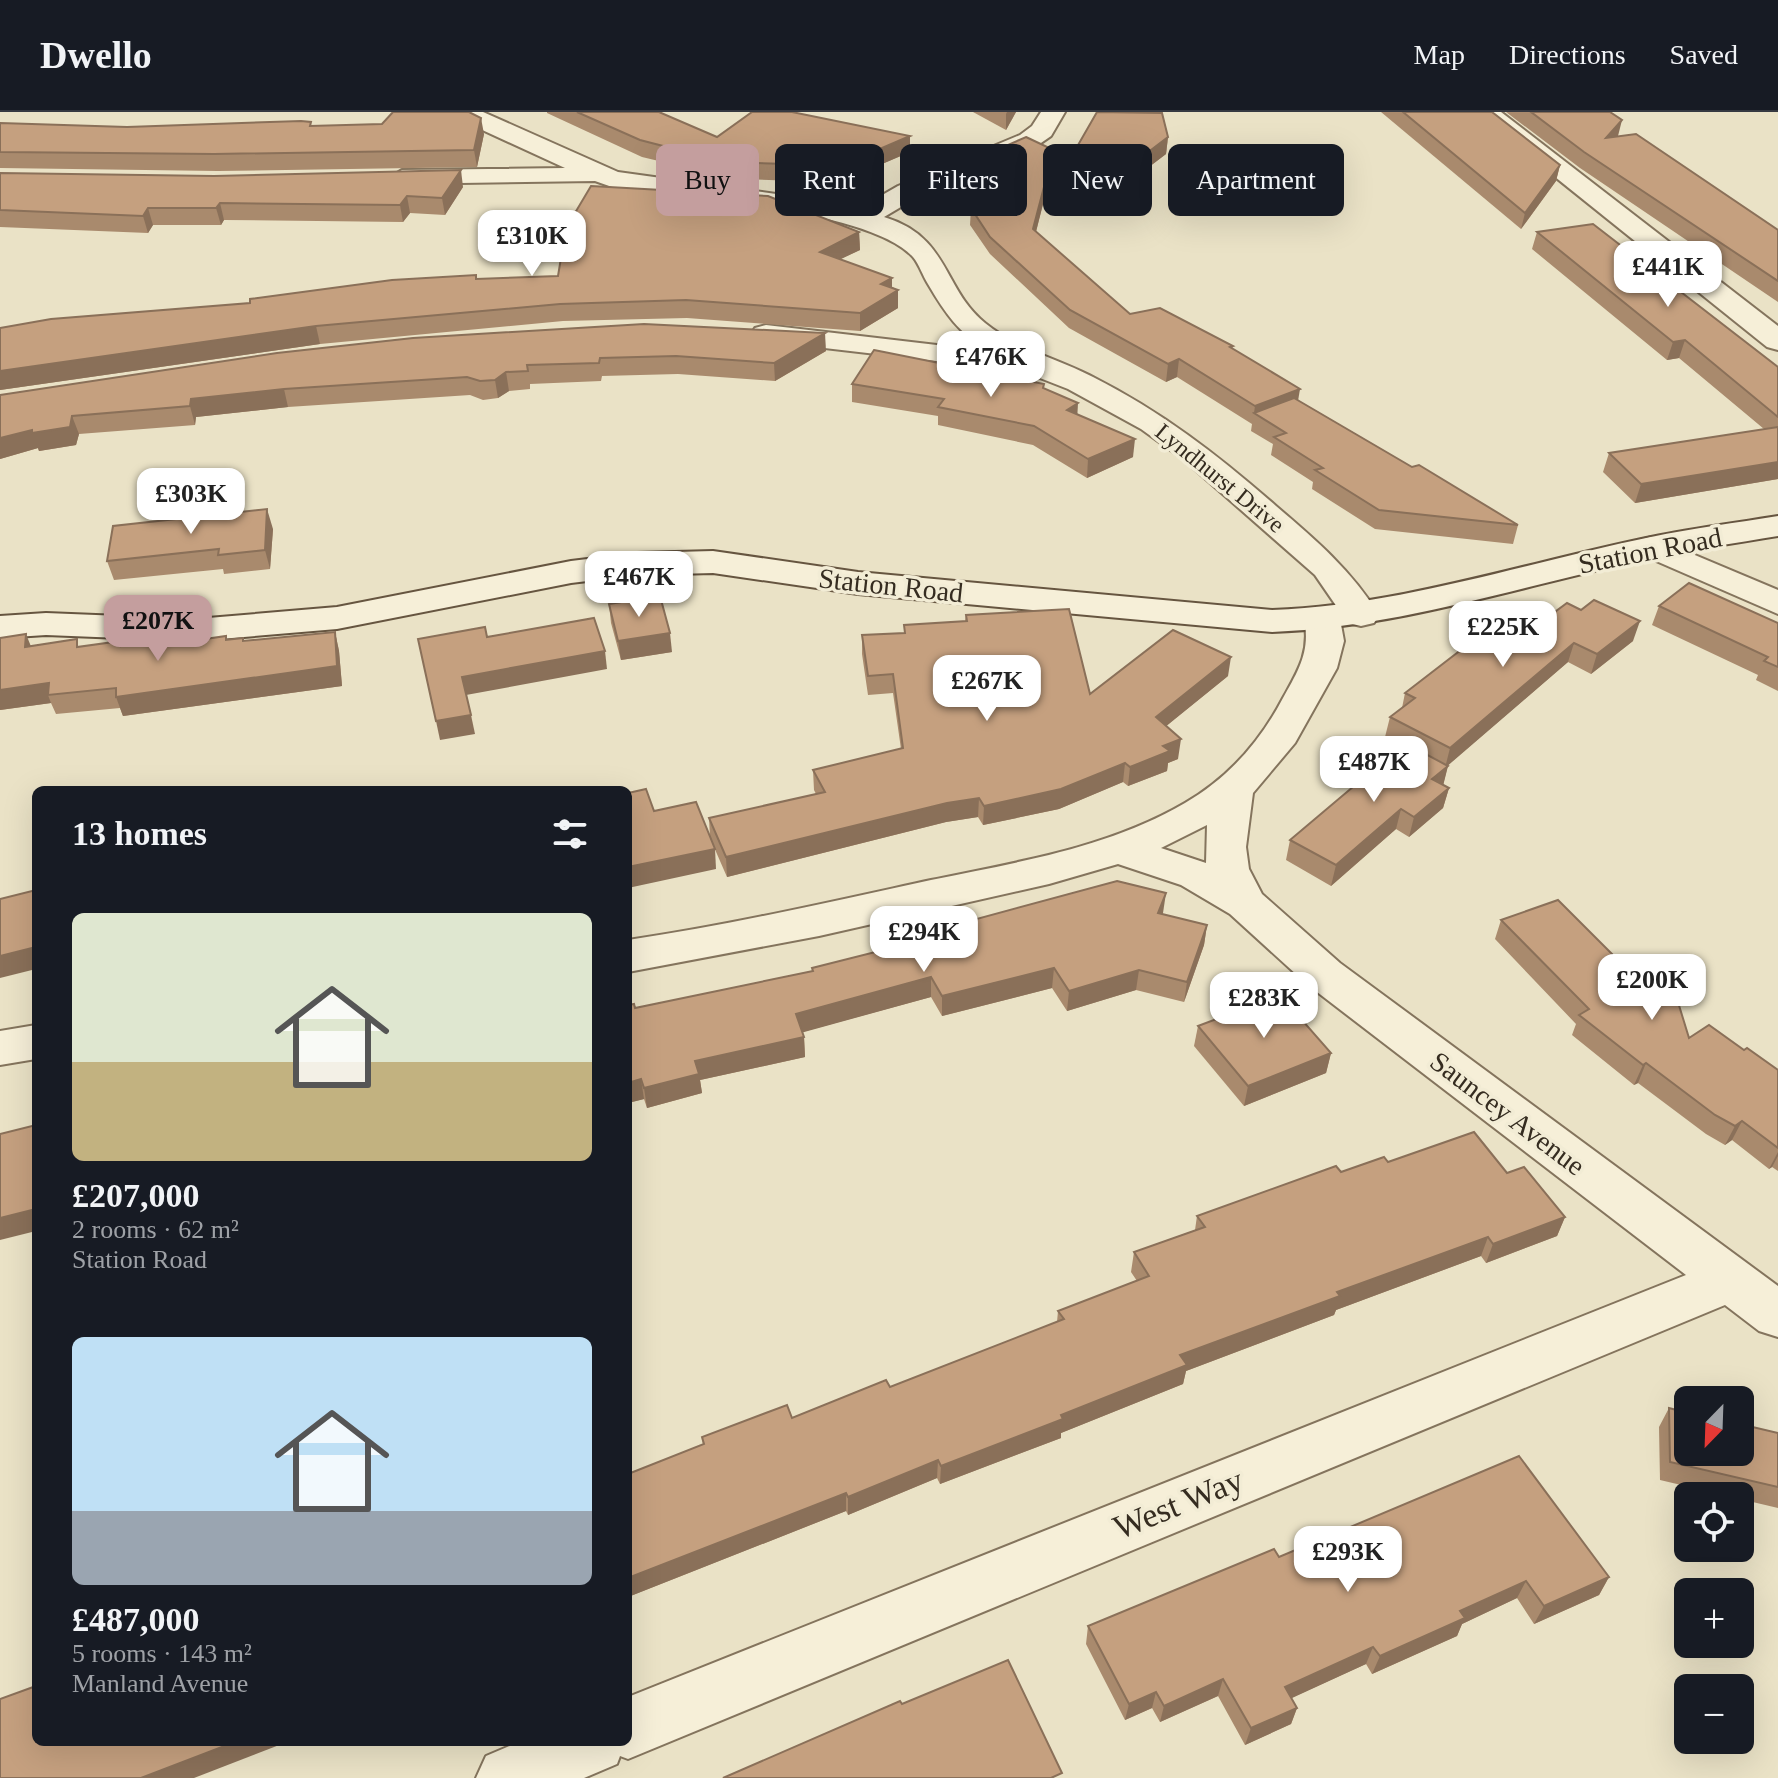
<!DOCTYPE html>
<html lang="en">
<head>
<meta charset="utf-8">
<style>
  :root { --surface:#171b24; --page:#20242c; --text:#f1f3f6; --muted:#9ea1a6; --line:#363941; --accent:#c49e9e }
  body { margin:0; font-family:"Times New Roman",serif; background:var(--page); color:var(--text); height:100vh; display:flex; flex-direction:column; font-size:30px; white-space:nowrap }
  * { box-sizing:border-box; margin:0 }
  p { font-size:26px; color:var(--muted) }
  .icon { flex:none; width:44px; height:44px; fill:none; stroke:currentColor; stroke-width:2; stroke-linecap:round; stroke-linejoin:round }
  .map { position:relative; flex:1; overflow:hidden }
  .details { position:absolute; left:32px; top:674px; width:600px; height:960px; display:flex; flex-direction:column; background:var(--surface); border-radius:12px; box-shadow:0 8px 32px #0002 }
  .details>* { flex:none }
  .banner { position:absolute; left:656px; top:32px; width:760px; height:72px; display:flex; gap:16px }
  .needle { width:52px; rotate:203deg }
  .fabs { position:absolute; left:1674px; top:1274px; display:grid; gap:16px }
  .fabs a { display:grid; place-items:center; width:80px; height:80px; border-radius:12px; background:var(--surface); box-shadow:0 8px 32px #0002; font-size:40px }
  .price { position:absolute; translate:-50% -68px; padding:0 18px; border-radius:16px; background:#fff; color:#222; font-size:26px; line-height:52px; filter:drop-shadow(0 2px 4px #0008) }
  .price::after { content:''; position:absolute; left:50%; top:48px; width:24px; height:18px; margin-left:-12px; background:inherit; clip-path:polygon(0 0,100% 0,50% 100%) }
  .price.selected { background:var(--accent); color:#111 }
  ul { padding:0; list-style:none }
  li { display:grid; align-content:center; gap:16px; height:424px; padding:0 40px }
  li span { display:grid; place-items:center; height:248px; border-radius:12px; color:#555 }
  li>.icon { margin-inline-start:auto }
  span .icon { width:144px; height:144px; fill:#fffc; stroke-width:1 }
  li b { font-size:34px }
  h2 { display:flex; justify-content:space-between; align-items:center; height:96px; padding:0 40px; font-size:34px }
  .pill { padding:0 28px; border-radius:12px; background:var(--surface); box-shadow:0 8px 32px #0002; font-size:28px; line-height:72px }
  .pill.selected { background:var(--accent); color:#111 }
  header { display:flex; align-items:center; gap:48px; box-sizing:border-box; height:112px; padding:0 40px; background:var(--surface); border-bottom:2px solid var(--line) }
  header strong { font-size:38px }
  nav { display:flex; gap:44px; margin-inline-start:auto; font-size:28px }
  .map>svg:first-child { display:block }
  .lines { fill:none; stroke-linecap:round; stroke-linejoin:round }
  .street-casing { stroke:#84745d; stroke-width:4 }
  .secondary-casing { stroke:#665540; stroke-width:4 }
  .street { fill:#f6efd8; fill-rule:evenodd }
  .secondary { fill:#f6efd8; fill-rule:evenodd }
  .wall { fill:#a98a6d }
  .shaded-wall { fill:#8a7059 }
  .building { fill:#c5a07f; stroke:#8a7059; stroke-width:2 }
  .labels { text-anchor:middle; stroke-width:7; stroke-linejoin:round; paint-order:stroke }
  .far-street-label { font-size:24px; fill:#352c20; stroke:#f2ecd5 }
  .street-label { font-size:28px; fill:#352c20; stroke:#f2ecd5 }
  .near-street-label { font-size:34px; fill:#352c20; stroke:#f2ecd5 }
</style>
</head>
<body>
<header>
<strong>Dwello</strong>
<nav><a>Map</a><a>Directions</a><a>Saved</a></nav>
</header>
<div class="map">
<svg width="1778" height="1666" viewBox="0 0 1778 1666">
  <rect width="100%" height="100%" fill="#eae2c6"/>
  <g class="lines">
    <defs>
      <g id="street">
        <path d="M451,0H483L618,60L833,90L858,97L898,74L1020,23L1032,14L1041,0H1065L1051,24L1038,33L916,86L884,105C950,125 942,176 985,211C1017,237 1058,247 1093,265C1162,300 1218,343 1276,394C1316,428 1351,458 1379,503L1374,511L1361,514L1348,511L1315,463L1184,348L1141,317L1068,277L1022,259L755,228L751,222L755,216L766,213L988,239C959,221 945,201 928,172C923,164 919,152 913,145C870,97 680,85 612,75L595,69L393,72L389,66L402,58L565,56L454,5Z"/>
        <polygon points="1474,0 1501,0 1778,214 1778,238 1767,235"/>
        <polygon points="1652,425 1778,478 1778,502 1640,442 1635,435 1640,428"/>
        <path d="M1322,496L1335,499L1340,507L1344,529L1337,556L1295,631L1253,681L1246,735L1249,757L1262,782L1340,851L1778,1174V1225L1759,1219L1725,1193L628,1647L620,1644L617,1652L584,1666H476L486,1644L519,1630H628V1585L1686,1163L1308,873L1230,802L1181,773L1118,752L1049,772L819,824L628,860V828C730,813 830,790 931,768C1018,750 1108,736 1185,691C1228,666 1260,630 1283,586C1298,559 1311,539 1304,507L1309,499ZM1207,713L1206,751L1161,736Z"/>
        <polygon points="36,913 36,947 0,953 0,919"/>
      </g>
      <path id="secondary" d="M1778,404V424C1736,431 1693,437 1651,446C1524,473 1402,515 1272,520L858,482L713,461L637,463L571,471L337,517L196,529L46,523L0,526V504L46,501L196,507L337,495L571,449L637,441L713,439L858,460L1272,498C1402,493 1524,451 1651,425C1693,416 1736,411 1778,404Z"/>
    </defs>
    <use href="#street" class="street-casing"/>
    <use href="#secondary" class="secondary-casing"/>
    <use href="#street" class="street"/>
    <use href="#secondary" class="secondary"/>
  </g>
  <g class="wall">
    <polygon points="547,0 659,0 717,25 910,40 854,64 853,71 685,65 684,55 642,45 547,1"/>
    <polygon points="973,0 1016,0 1006,18"/>
    <polygon points="1381,0 1492,0 1560,53 1556,69 1521,117"/>
    <polygon points="1506,0 1610,0 1617,24 1778,118 1778,190 1580,56"/>
    <polygon points="0,11 127,15 312,14 484,22 477,55 218,59 0,56"/>
    <polygon points="1168,25 1166,42 1128,71 1073,57 1074,40"/>
    <polygon points="1060,41 1059,57 1052,89 1044,88 1036,120 1130,202 1233,234 1232,237 1298,288 1412,355 1518,413 1513,432 1375,417 1312,377 1313,370 1271,343 1273,332 1251,319 1252,312 1177,265 1166,270 1069,216 990,142 970,113 971,96 989,93"/>
    <polygon points="0,61 463,75 445,103 410,101 403,110 224,108 221,113 153,113 148,121 0,115"/>
    <polygon points="859,120 860,138 840,147 898,178 898,196 860,219 687,206 563,209 320,232 0,278 0,216 250,191 476,163 477,167 558,164"/>
    <polygon points="1537,120 1778,255 1778,367 1635,391 1603,360 1609,341 1764,317 1679,246 1667,248 1532,137"/>
    <polygon points="826,239 775,269 678,262 602,264 601,269 530,272 530,277 509,279 498,286 483,288 470,283 288,295 196,305 195,313 79,322 76,333 39,339 38,336 0,347 0,283 277,241"/>
    <polygon points="852,272 1044,277 1133,345 1087,366 1033,333 938,313 938,304 852,290"/>
    <polygon points="273,417 270,457 224,462 223,457 114,468 107,449"/>
    <polygon points="609,492 672,540 621,548 611,511"/>
    <polygon points="1659,494 1778,511 1778,579 1756,568 1758,563 1652,513"/>
    <polygon points="966,503 1090,582 1228,564 1166,614 1178,647 1168,651 1167,659 1128,674 1123,670 1059,697 983,713 978,705 946,710 727,765 710,726 709,706 816,682 814,678 813,658 901,637 893,581 868,583 862,542 862,523 904,521 904,513 965,509"/>
    <polygon points="1498,517 1633,529 1591,562 1568,550 1448,653 1443,673 1449,676 1443,696 1409,725 1396,717 1331,774 1286,748 1290,728 1402,634 1385,625 1390,605 1402,596 1405,581"/>
    <polygon points="335,520 339,539 342,574 123,604 120,596 56,602 51,591 0,598 30,534 80,535 121,529 123,534 172,532 226,524 227,528 243,526 244,529"/>
    <polygon points="1163,802 1207,813 1204,833 1184,890 1136,878 1067,899 1052,876 942,904 931,885 802,920 804,925 805,945 700,968 702,981 647,996 644,987 628,991 628,893 635,896 812,859 812,856 947,822 947,815"/>
    <polygon points="1501,808 1689,926 1744,938 1778,958 1778,1059 1772,1055 1769,1057 1732,1028 1725,1033 1706,1022 1638,971 1634,973 1572,923 1576,912 1495,827"/>
    <polygon points="1198,914 1331,941 1326,961 1244,994 1194,934"/>
    <polygon points="1388,1050 1507,1061 1565,1105 1557,1124 1486,1151 1481,1144 1336,1198 1334,1203 1186,1259 1183,1272 1061,1321 1061,1326 940,1372 937,1366 848,1403 846,1399 628,1485 628,1362 703,1333 702,1325 792,1306 890,1275 1057,1210 1058,1199 1137,1169 1131,1160 1134,1140 1195,1118 1197,1104 1341,1060"/>
    <polygon points="1669,1296 1778,1321 1778,1396 1740,1387 1740,1384 1728,1384 1660,1368 1659,1315"/>
    <polygon points="1279,1445 1609,1465 1599,1483 1534,1512 1517,1486 1462,1512 1457,1524 1372,1562 1366,1552 1291,1586 1297,1596 1291,1612 1245,1633 1218,1584 1160,1610 1152,1596 1125,1608 1086,1532 1088,1514"/>
  </g>
  <g class="shaded-wall">
    <polygon points="1007,0 1016,0 1006,18 1006,2"/>
    <polygon points="481,6 484,22 477,55 474,38"/>
    <polygon points="1622,8 1618,24 1606,26"/>
    <polygon points="910,24 910,40 854,64 853,71 854,48"/>
    <polygon points="1168,25 1166,42 1128,71 1130,54"/>
    <polygon points="1060,41 1059,57 1052,89 1053,72"/>
    <polygon points="1560,53 1556,69 1521,117 1525,101"/>
    <polygon points="461,58 463,75 445,103 442,86"/>
    <polygon points="1045,71 1044,88 1032,135 1033,117"/>
    <polygon points="407,84 410,101 403,110 400,93"/>
    <polygon points="220,91 224,108 221,113 216,96"/>
    <polygon points="148,96 153,113 148,121 143,104"/>
    <polygon points="859,120 860,138 820,157 820,140"/>
    <polygon points="892,166 892,182 898,178 898,196 860,219 860,201 881,172"/>
    <polygon points="316,214 320,232 0,278 0,259"/>
    <polygon points="825,221 826,239 775,269 774,251"/>
    <polygon points="1685,228 1679,246 1667,248 1673,230"/>
    <polygon points="1179,247 1177,265 1166,270 1168,252"/>
    <polygon points="506,260 509,279 498,286 495,268"/>
    <polygon points="284,277 288,295 196,305 195,313 190,294 191,287"/>
    <polygon points="1300,277 1297,295 1254,301 1255,294"/>
    <polygon points="1078,291 1077,310 1067,298"/>
    <polygon points="72,304 79,322 76,333 39,339 38,336 0,347 0,326"/>
    <polygon points="1135,327 1133,345 1087,366 1088,347"/>
    <polygon points="1778,350 1778,367 1635,391 1641,372"/>
    <polygon points="267,397 273,417 270,457 265,438"/>
    <polygon points="1640,509 1633,529 1591,562 1597,542"/>
    <polygon points="335,520 339,539 342,574 123,604 116,585"/>
    <polygon points="670,521 672,540 621,548 618,529"/>
    <polygon points="26,522 34,542 25,535"/>
    <polygon points="1574,531 1568,550 1445,656 1450,636"/>
    <polygon points="605,539 607,557 466,583 462,565"/>
    <polygon points="1231,545 1228,564 1154,624 1156,605"/>
    <polygon points="49,571 48,583 51,591 0,598 0,578"/>
    <polygon points="471,603 475,622 440,628 436,609"/>
    <polygon points="1181,627 1178,647 1168,651 1167,659 1128,674 1130,655 1163,634"/>
    <polygon points="1125,651 1123,670 1059,697 983,713 984,694"/>
    <polygon points="1448,654 1443,674 1432,667"/>
    <polygon points="1449,676 1443,696 1409,725 1414,705"/>
    <polygon points="979,686 978,705 946,710 727,765 726,745 947,691"/>
    <polygon points="1401,697 1396,717 1331,774 1336,753"/>
    <polygon points="715,737 716,757 628,776 628,755"/>
    <polygon points="1166,781 1163,801 1155,821 1158,801"/>
    <polygon points="1207,813 1204,833 1184,890 1187,870"/>
    <polygon points="36,835 36,857 0,866 0,844"/>
    <polygon points="1054,856 1052,876 942,904 942,884"/>
    <polygon points="1139,858 1136,878 1067,899 1069,879"/>
    <polygon points="931,865 931,885 797,922 796,902"/>
    <polygon points="804,925 805,945 700,968 702,981 647,996 644,976 695,949"/>
    <polygon points="1331,941 1326,961 1244,994 1248,974"/>
    <polygon points="1646,951 1638,971 1634,973 1643,953"/>
    <polygon points="641,967 644,987 628,991 628,971"/>
    <polygon points="1742,1009 1732,1028 1725,1033 1735,1014"/>
    <polygon points="1778,1040 1778,1044 1772,1055 1769,1057"/>
    <polygon points="36,1097 36,1119 0,1128 0,1106"/>
    <polygon points="1565,1105 1557,1124 1486,1151 1493,1132"/>
    <polygon points="1488,1125 1481,1144 1336,1198 1334,1203 1186,1259 1183,1272 1061,1321 1061,1326 940,1372 941,1354 1061,1303 1180,1243 1337,1180"/>
    <polygon points="938,1348 937,1366 848,1403 848,1385"/>
    <polygon points="846,1381 846,1399 628,1485 628,1466"/>
    <polygon points="1609,1465 1599,1483 1534,1512 1544,1494"/>
    <polygon points="1526,1469 1517,1486 1462,1512 1457,1524 1372,1562 1380,1544 1460,1499"/>
    <polygon points="1373,1535 1366,1552 1279,1592 1285,1575"/>
    <polygon points="1223,1567 1218,1584 1160,1610 1164,1594"/>
    <polygon points="1156,1580 1152,1596 1125,1608 1129,1592"/>
    <polygon points="1297,1596 1291,1612 1245,1633 1251,1616"/>
    <polygon points="235,1630 287,1630 194,1666 141,1666"/>
  </g>
  <g class="building">
    <polygon points="393,0 469,0 481,6 474,38 214,42 0,40 0,11 127,15 301,9 311,10 310,14 382,12"/>
    <polygon points="577,0 659,0 717,25 752,0 792,0 910,24 854,48 853,54 684,49 694,42 640,28"/>
    <polygon points="1097,0 1162,1 1168,25 1130,54 1074,40"/>
    <polygon points="1403,0 1492,0 1560,53 1525,101"/>
    <polygon points="1531,0 1610,0 1622,8 1606,26 1636,22 1778,118 1778,169 1584,40"/>
    <polygon points="1026,25 1060,41 1053,72 1045,71 1033,117 1130,202 1160,196 1233,234 1230,235 1300,277 1255,294 1179,247 1168,252 1070,198 990,125 971,96 989,93 1008,33"/>
    <polygon points="461,58 442,86 407,84 400,93 220,91 216,96 148,96 143,104 0,98 0,61 214,64"/>
    <polygon points="591,74 768,84 859,120 820,140 892,166 881,172 898,178 860,201 686,188 560,192 316,214 0,259 0,216 51,207 250,191 250,187 392,168 476,163 476,167 558,164 566,116"/>
    <polygon points="1593,112 1778,255 1778,305 1685,228 1673,230 1537,120"/>
    <polygon points="644,212 825,221 774,251 676,244 600,246 599,251 527,253 528,259 506,260 495,268 480,269 467,265 284,277 191,287 190,294 72,304 70,315 32,321 32,318 0,326 0,283 277,241 413,226"/>
    <polygon points="874,238 1044,272 1043,276 1078,291 1067,298 1135,327 1088,347 1034,314 938,295 944,287 852,272"/>
    <polygon points="1294,286 1412,355 1419,353 1518,413 1379,398 1315,358 1323,356 1274,325 1286,321 1254,301"/>
    <polygon points="1778,315 1778,350 1641,372 1609,341"/>
    <polygon points="267,397 265,438 218,443 219,437 107,449 113,414"/>
    <polygon points="1689,471 1778,511 1778,555 1764,549 1768,545 1659,494"/>
    <polygon points="660,484 670,521 618,529 609,492"/>
    <polygon points="1594,488 1640,509 1597,542 1574,531 1450,636 1390,605 1415,586 1405,581 1492,514 1498,517 1508,509 1529,519 1567,491 1581,498"/>
    <polygon points="1069,497 1090,582 1173,518 1231,545 1156,605 1181,627 1163,634 1170,639 1130,655 1125,651 1061,677 984,694 979,686 947,691 726,745 709,706 825,680 813,658 903,636 893,562 868,564 862,523 905,521 904,513 967,509 966,503"/>
    <polygon points="594,506 605,539 462,565 471,603 436,609 418,527 485,515 487,525"/>
    <polygon points="335,520 337,554 116,585 116,576 48,583 49,571 0,578 0,526 26,522 25,535 77,527 77,535 121,529 121,534 171,527 171,532 226,524 226,528 243,526 243,529"/>
    <polygon points="1405,631 1448,654 1432,667 1449,676 1414,705 1401,697 1336,753 1290,728"/>
    <polygon points="646,677 654,699 696,690 715,737 628,755 628,681"/>
    <polygon points="1117,769 1166,781 1158,801 1207,813 1187,870 1139,858 1069,879 1054,856 942,884 931,865 796,902 804,925 695,949 699,962 644,976 641,967 628,971 628,893 634,892 635,896 813,859 812,856 951,821 947,815"/>
    <polygon points="36,778 36,835 0,844 0,787"/>
    <polygon points="1558,788 1633,863 1657,864 1674,877 1689,926 1709,913 1744,938 1747,936 1778,958 1778,1036 1742,1009 1735,1014 1715,1003 1646,951 1643,953 1579,903 1589,897 1501,808"/>
    <polygon points="1280,883 1331,941 1248,974 1198,914"/>
    <polygon points="36,1013 36,1097 0,1106 0,1022"/>
    <polygon points="1474,1020 1507,1061 1524,1055 1565,1105 1493,1132 1488,1125 1337,1180 1340,1184 1180,1243 1187,1253 1061,1303 1063,1307 941,1354 938,1348 848,1385 846,1381 628,1466 628,1362 704,1332 702,1325 787,1293 792,1306 886,1268 890,1275 1064,1207 1058,1199 1149,1164 1134,1140 1205,1115 1197,1104 1336,1054 1341,1060 1384,1045 1388,1050"/>
    <polygon points="1669,1296 1688,1301 1688,1340 1740,1340 1740,1312 1778,1321 1778,1375 1670,1350"/>
    <polygon points="1519,1344 1609,1465 1544,1494 1526,1469 1460,1499 1465,1506 1380,1544 1373,1535 1285,1575 1297,1596 1251,1616 1223,1567 1164,1594 1156,1580 1129,1592 1088,1514 1274,1437 1279,1445"/>
    <polygon points="1008,1548 1062,1661 1051,1666 723,1666 900,1589 902,1592"/>
    <polygon points="36,1574 36,1630 235,1630 141,1666 0,1666 0,1587"/>
  </g>
  <g class="labels">
    <g class="far-street-label">
      <text transform="translate(1220 366) rotate(39)" y="8">Lyndhurst Drive</text>
    </g>
    <g class="street-label">
      <text transform="translate(1650 438) rotate(-11)" y="10">Station Road</text>
      <text transform="translate(891 473) rotate(6)" y="10">Station Road</text>
      <text transform="translate(1508 1001) rotate(37)" y="10">Sauncey Avenue</text>
    </g>
    <g class="near-street-label">
      <text transform="translate(1178 1391) rotate(-22)" y="12">West Way</text>
    </g>
  </g>
</svg>
<div class="fabs">
<a><svg class="needle" viewBox="-14 -14 28 28"><path d="M0-13l5 13h-10z" fill="#e53935"/><path d="M0 13l5-13h-10z" fill="#9ea1a6"/></svg></a>
<a><svg class="icon" aria-label="locate" viewBox="0 0 24 24"><circle cx="12" cy="12" r="6"/><path d="M12 2v4M12 18v4M2 12h4M18 12h4"/></svg></a>
<a>+</a>
<a>−</a>
</div>
<b class="price" style="left:532px;top:166px">£310K</b>
<b class="price" style="left:1668px;top:197px">£441K</b>
<b class="price" style="left:991px;top:287px">£476K</b>
<b class="price" style="left:191px;top:424px">£303K</b>
<b class="price" style="left:639px;top:507px">£467K</b>
<b class="price selected" style="left:158px;top:551px">£207K</b>
<b class="price" style="left:1503px;top:557px">£225K</b>
<b class="price" style="left:987px;top:611px">£267K</b>
<b class="price" style="left:1374px;top:692px">£487K</b>
<b class="price" style="left:924px;top:862px">£294K</b>
<b class="price" style="left:1652px;top:910px">£200K</b>
<b class="price" style="left:1264px;top:928px">£283K</b>
<b class="price" style="left:1348px;top:1482px">£293K</b>
<div class="banner">
<a class="pill selected">Buy</a>
<a class="pill">Rent</a>
<a class="pill">Filters</a>
<a class="pill">New</a>
<a class="pill">Apartment</a>
</div>
<section class="details">
<h2>13 homes<svg class="icon" aria-label="filters" viewBox="0 0 24 24"><path d="M4 7h16M4 17h16"/><circle cx="9" cy="7" r="2"/><circle cx="15" cy="17" r="2"/></svg></h2>
<ul>
<li><span style="background:linear-gradient(#dfe7d0 60%,#c2b280 0)"><svg class="icon" aria-label="home" viewBox="0 0 24 24"><path d="M3 11l9-7 9 7M6 9v11h12V9"/></svg></span><div><b>£207,000</b><p>2 rooms · 62 m²</p><p>Station Road</p></div></li>
<li><span style="background:linear-gradient(#bfe0f5 70%,#9aa5b1 0)"><svg class="icon" aria-label="home" viewBox="0 0 24 24"><path d="M3 11l9-7 9 7M6 9v11h12V9"/></svg></span><div><b>£487,000</b><p>5 rooms · 143 m²</p><p>Manland Avenue</p></div></li>
</ul>
</section>
</div>
</body>
</html>
